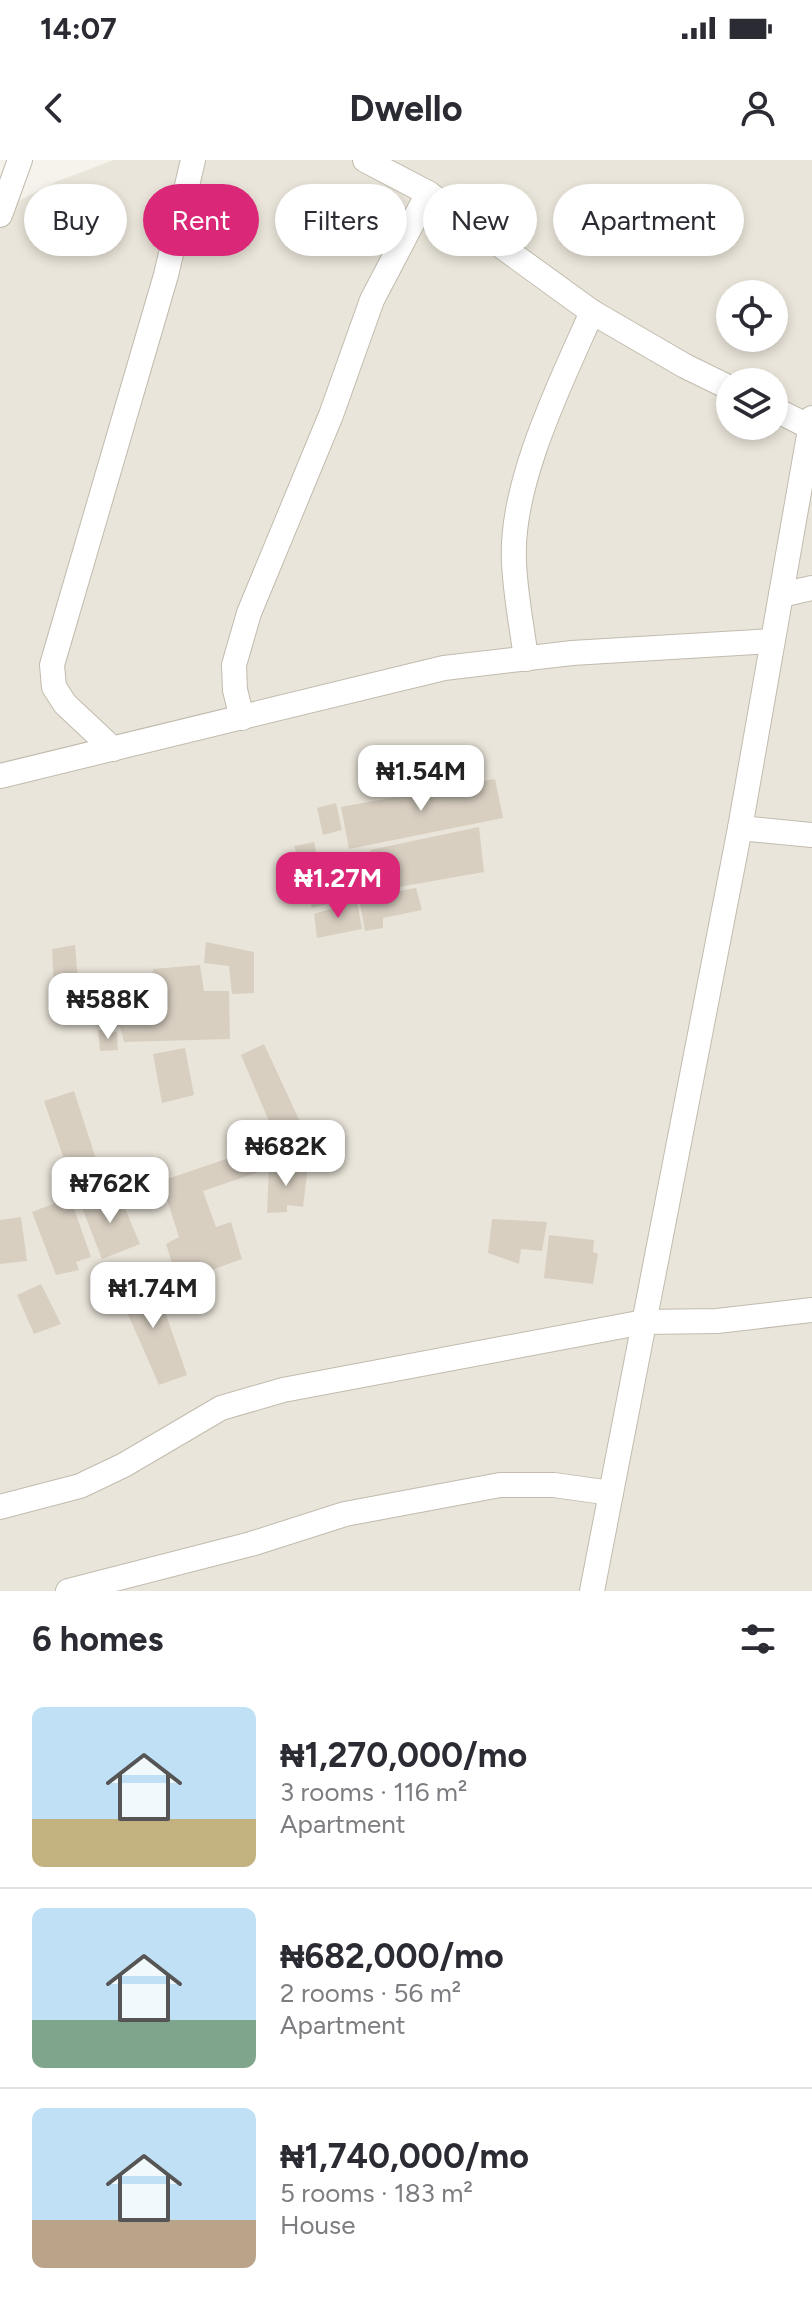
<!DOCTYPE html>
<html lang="en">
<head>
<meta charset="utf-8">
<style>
  :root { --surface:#fff; --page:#f2f2f3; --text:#2b2b33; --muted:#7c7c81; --line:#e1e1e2; --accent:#db2777 }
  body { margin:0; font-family:Figtree,sans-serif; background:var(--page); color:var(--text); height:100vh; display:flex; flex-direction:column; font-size:30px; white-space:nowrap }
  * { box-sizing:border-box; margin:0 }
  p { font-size:26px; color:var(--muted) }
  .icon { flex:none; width:44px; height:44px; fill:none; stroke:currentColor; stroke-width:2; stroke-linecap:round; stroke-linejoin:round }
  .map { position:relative; height:1431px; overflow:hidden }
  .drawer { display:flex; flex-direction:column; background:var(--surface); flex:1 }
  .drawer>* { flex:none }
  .banner { position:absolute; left:24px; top:24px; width:764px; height:72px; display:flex; gap:16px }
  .controls { position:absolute; left:716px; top:120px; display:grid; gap:16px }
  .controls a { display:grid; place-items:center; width:72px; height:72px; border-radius:50%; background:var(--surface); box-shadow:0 4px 12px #0003; font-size:40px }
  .price { position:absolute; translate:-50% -68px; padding:0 18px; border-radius:16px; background:#fff; color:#222; font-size:26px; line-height:52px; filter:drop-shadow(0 2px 4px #0008) }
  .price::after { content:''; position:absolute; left:50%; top:48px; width:24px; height:18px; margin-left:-12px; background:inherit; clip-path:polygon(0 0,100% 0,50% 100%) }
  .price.on { background:var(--accent); color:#fff }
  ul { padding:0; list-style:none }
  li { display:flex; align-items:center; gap:24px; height:200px; padding:0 32px }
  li+li { border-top:2px solid var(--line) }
  li span { display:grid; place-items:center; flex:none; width:224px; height:160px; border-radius:12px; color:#555 }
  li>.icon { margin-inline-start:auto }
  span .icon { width:96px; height:96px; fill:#fffc; stroke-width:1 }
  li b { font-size:34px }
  h2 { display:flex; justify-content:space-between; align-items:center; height:96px; padding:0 32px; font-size:34px }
  .tag { padding:0 28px; border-radius:36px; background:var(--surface); box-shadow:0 4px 12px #0003; font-size:28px; line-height:72px }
  .tag.on { background:var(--accent); color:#fff }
  .status { display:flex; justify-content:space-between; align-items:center; height:56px; padding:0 40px; background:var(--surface); direction:ltr }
  .status svg { height:22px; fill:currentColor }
  header { display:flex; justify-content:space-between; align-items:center; height:104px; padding:0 32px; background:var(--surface); font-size:36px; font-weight:700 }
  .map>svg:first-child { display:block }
  .residential { fill:#eae5da; fill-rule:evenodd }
  .building { fill:#d8cfc1 }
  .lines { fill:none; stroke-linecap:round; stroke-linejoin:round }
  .minor-casing { stroke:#c2bbae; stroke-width:26 }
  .minor { stroke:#fff; stroke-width:24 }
</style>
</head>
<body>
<div class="status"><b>14:07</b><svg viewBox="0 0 49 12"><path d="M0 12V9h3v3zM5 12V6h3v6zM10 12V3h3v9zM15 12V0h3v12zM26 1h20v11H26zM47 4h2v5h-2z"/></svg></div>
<header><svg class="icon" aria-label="back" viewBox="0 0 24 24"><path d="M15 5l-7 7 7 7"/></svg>Dwello<svg class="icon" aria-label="person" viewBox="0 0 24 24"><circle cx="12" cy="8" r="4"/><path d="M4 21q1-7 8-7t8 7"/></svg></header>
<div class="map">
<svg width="812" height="1431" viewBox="0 0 812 1431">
  <rect width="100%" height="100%" fill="#f6f3ec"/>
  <path class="residential" d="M114,0H812V1431H0V50L58,21ZM730,134H774V178H730ZM730,222H774V266H730Z"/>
  <g class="building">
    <polygon points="495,619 503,658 349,689 341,647"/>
    <polygon points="336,643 342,670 323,675 317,648"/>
    <polygon points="479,667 484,712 376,731 370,690"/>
    <polygon points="314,682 321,714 304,719 294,686"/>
    <polygon points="348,711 355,737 312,748 305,721"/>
    <polygon points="416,728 422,750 383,758 383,768 365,771 359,738"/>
    <polygon points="357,741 362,769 317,778 314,754"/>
    <polygon points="206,782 254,792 254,833 232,834 229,806 204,803"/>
    <polygon points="75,785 78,821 54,827 52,789"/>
    <polygon points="200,805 204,831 229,831 230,879 124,882 120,867 114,867 114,831 151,830 153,809"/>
    <polygon points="98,870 117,872 118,890 100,891"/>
    <polygon points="264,884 302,966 276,978 241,895"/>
    <polygon points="185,888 194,935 162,943 153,894"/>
    <polygon points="74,931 96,999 67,1008 44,941"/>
    <polygon points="292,973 313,974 310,1003 279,1001 280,984 287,982"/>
    <polygon points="253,990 259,1012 203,1031 216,1067 231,1062 242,1099 178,1122 166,1084 179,1077 161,1021"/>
    <polygon points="269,1006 308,1007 303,1047 287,1045 287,1052 267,1053"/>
    <polygon points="118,1032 140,1084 102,1099 81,1045"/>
    <polygon points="70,1037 91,1097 76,1102 79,1110 56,1115 32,1052"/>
    <polygon points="21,1057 27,1101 0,1104 0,1060"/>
    <polygon points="492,1059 547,1062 542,1091 521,1089 519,1104 488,1093"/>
    <polygon points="549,1075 594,1080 593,1092 598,1094 593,1124 544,1118"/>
    <polygon points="154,1120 187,1215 159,1225 117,1129"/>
    <polygon points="41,1124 61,1164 34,1174 17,1135"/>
  </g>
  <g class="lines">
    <defs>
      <g id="minor">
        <polyline points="365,0 428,33 592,152 685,206 730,228"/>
        <polyline points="0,55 20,0"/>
        <polyline points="774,249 810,267"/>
        <polyline points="781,435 812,428"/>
        <path d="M526,499C522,466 515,434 514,401C510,324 561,222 592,152"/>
        <polyline points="242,558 235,530 234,505 249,453 331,255 372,140 428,33"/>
        <polyline points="113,589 65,544 54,527 52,505 166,115 193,0"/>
        <polyline points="0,616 444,508 572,493 772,481"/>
        <polyline points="740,668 812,675"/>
        <polyline points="0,1347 80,1326 124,1305 221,1248 283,1230 644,1162 717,1161 812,1150"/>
        <polyline points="68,1431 251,1384 345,1354 500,1325 554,1325 611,1333"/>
        <polyline points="592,1431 740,668 812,258"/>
      </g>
    </defs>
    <use href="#minor" class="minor-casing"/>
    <use href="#minor" class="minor"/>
  </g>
</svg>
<div class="controls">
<a><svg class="icon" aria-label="locate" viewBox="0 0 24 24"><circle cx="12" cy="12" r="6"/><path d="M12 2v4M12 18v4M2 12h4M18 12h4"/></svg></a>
<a><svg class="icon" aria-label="layers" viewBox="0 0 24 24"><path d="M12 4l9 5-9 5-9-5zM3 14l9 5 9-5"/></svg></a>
</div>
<b class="price" style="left:421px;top:653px">₦1.54M</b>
<b class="price on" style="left:338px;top:760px">₦1.27M</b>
<b class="price" style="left:108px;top:881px">₦588K</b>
<b class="price" style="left:286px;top:1028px">₦682K</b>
<b class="price" style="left:110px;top:1065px">₦762K</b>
<b class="price" style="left:153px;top:1170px">₦1.74M</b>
<div class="banner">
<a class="tag">Buy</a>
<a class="tag on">Rent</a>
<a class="tag">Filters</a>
<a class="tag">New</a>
<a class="tag">Apartment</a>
</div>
</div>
<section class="drawer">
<h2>6 homes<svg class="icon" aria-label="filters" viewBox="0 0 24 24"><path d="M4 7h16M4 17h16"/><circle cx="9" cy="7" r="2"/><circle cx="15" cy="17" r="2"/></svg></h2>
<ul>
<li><span style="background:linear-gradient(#bfe0f5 70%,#c2b280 0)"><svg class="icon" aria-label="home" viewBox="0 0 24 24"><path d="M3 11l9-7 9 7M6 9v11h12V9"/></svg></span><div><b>₦1,270,000/mo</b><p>3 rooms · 116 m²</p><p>Apartment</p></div></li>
<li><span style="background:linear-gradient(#bfe0f5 70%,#7fa58c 0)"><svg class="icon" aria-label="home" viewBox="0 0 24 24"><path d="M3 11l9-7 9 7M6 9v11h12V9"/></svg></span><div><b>₦682,000/mo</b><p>2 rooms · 56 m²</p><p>Apartment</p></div></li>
<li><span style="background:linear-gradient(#bfe0f5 70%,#b9a48a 0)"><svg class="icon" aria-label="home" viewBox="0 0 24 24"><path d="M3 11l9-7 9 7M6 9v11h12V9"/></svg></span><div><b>₦1,740,000/mo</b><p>5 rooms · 183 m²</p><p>House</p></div></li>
</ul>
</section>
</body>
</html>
